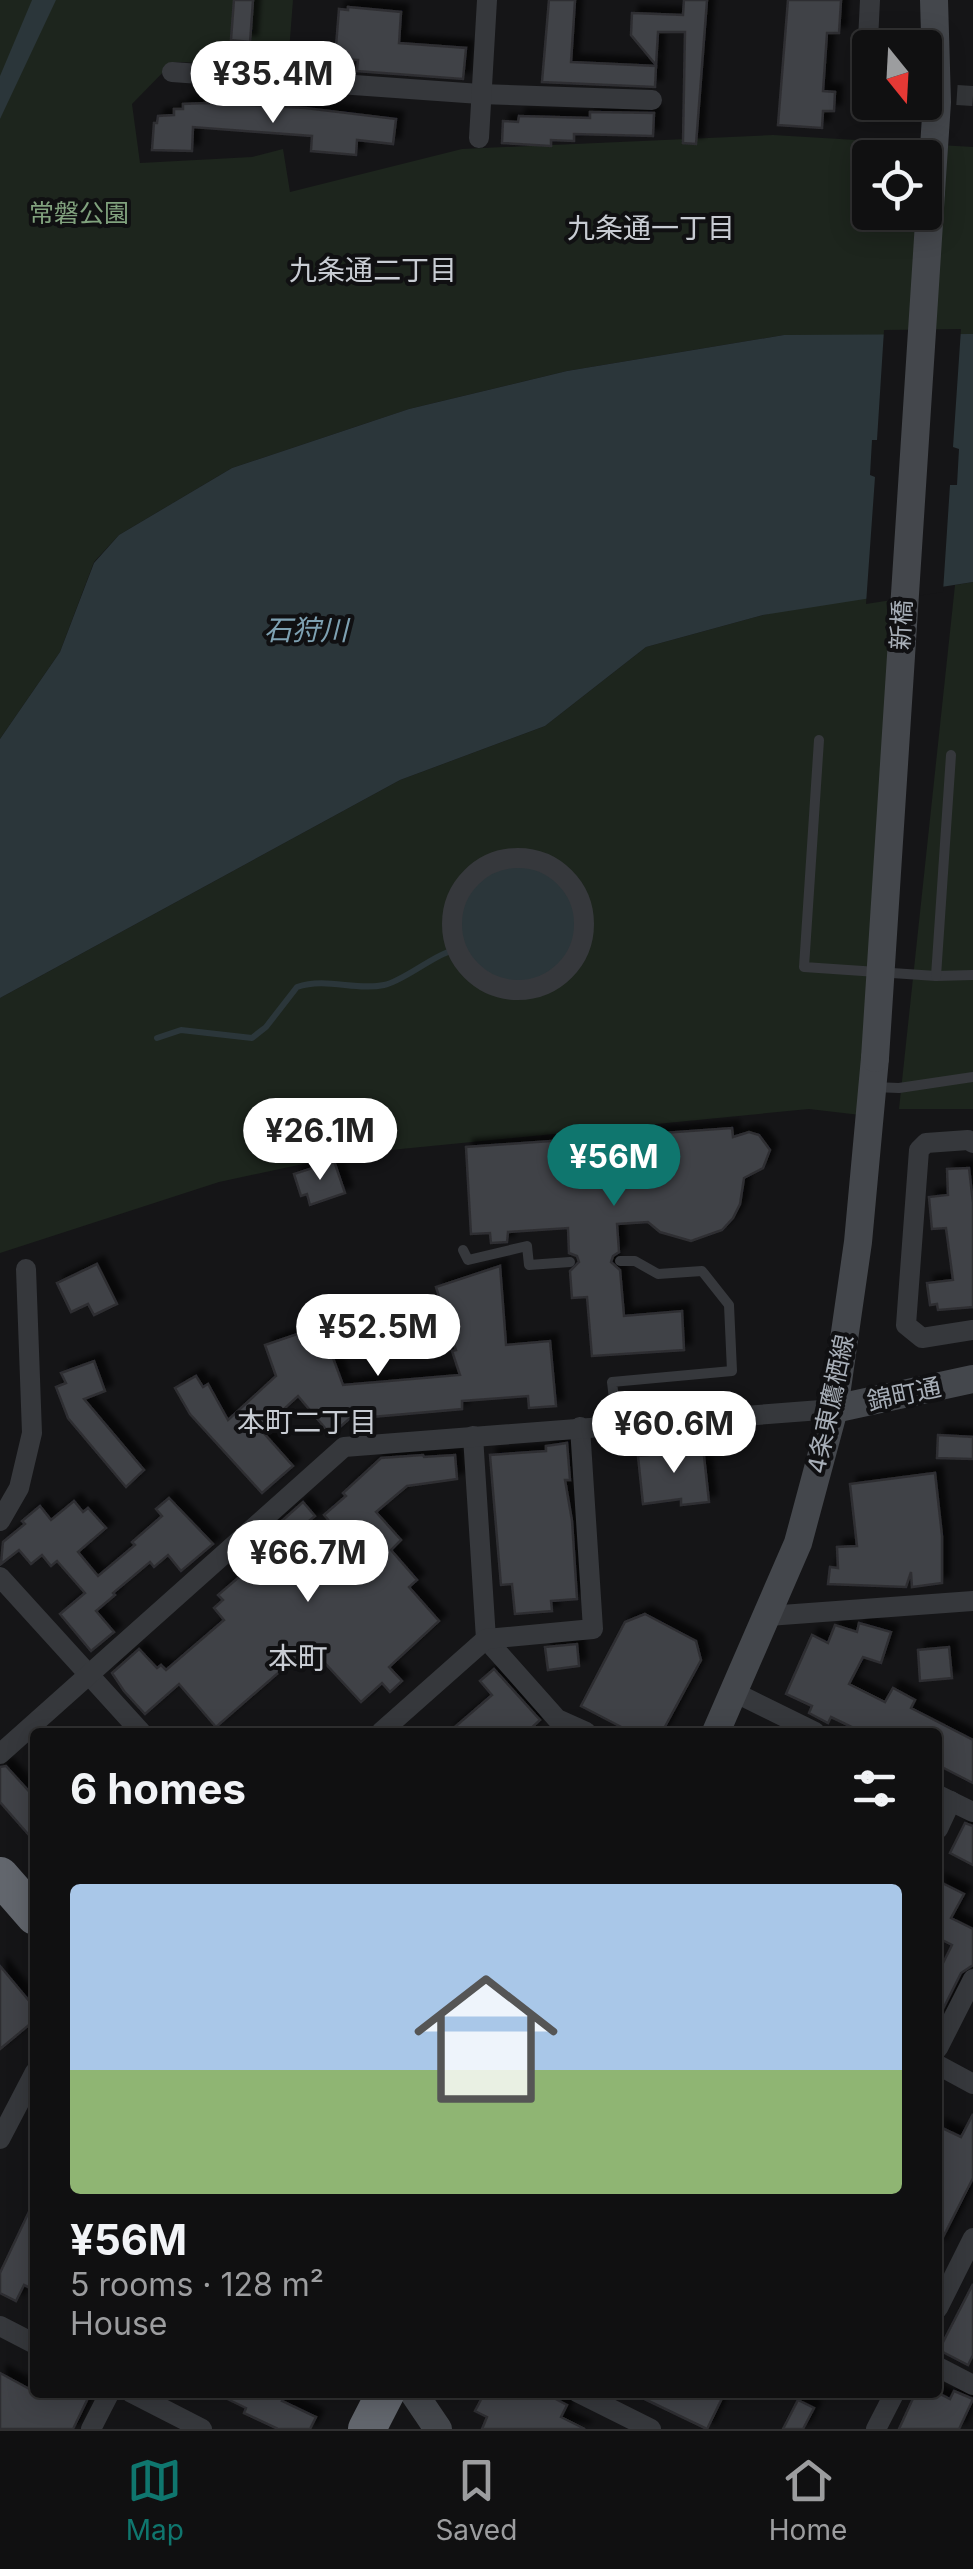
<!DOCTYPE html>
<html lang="en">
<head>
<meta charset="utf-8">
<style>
  :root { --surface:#101011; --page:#1e1e1f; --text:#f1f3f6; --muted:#9c9d9f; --line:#303031; --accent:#0f766e }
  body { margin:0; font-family:Inter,"Noto Sans JP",sans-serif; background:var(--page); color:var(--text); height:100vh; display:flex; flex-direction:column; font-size:38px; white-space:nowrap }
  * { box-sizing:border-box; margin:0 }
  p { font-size:32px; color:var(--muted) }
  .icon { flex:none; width:55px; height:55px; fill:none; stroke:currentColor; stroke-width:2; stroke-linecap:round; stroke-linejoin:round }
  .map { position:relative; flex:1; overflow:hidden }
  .sheet { position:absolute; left:30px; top:1728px; width:912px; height:670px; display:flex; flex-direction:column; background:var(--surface); border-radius:10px; box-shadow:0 5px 25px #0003,0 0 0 2px var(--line) }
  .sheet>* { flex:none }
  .needle { width:65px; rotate:162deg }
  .controls { position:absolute; left:852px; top:30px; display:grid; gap:20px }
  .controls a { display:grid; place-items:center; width:90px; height:90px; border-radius:10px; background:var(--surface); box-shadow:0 5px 25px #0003,0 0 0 2px var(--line); font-size:50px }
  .price { position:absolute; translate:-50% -85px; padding:0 22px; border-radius:35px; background:#fff; color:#222; font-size:32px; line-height:65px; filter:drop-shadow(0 2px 5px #0008) }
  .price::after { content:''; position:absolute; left:50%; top:60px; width:30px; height:22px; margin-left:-15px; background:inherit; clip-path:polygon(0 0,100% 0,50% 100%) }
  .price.selected { background:var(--accent); color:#fff }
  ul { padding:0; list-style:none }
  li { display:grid; align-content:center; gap:20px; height:530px; padding:0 40px }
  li+li { border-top:2px solid var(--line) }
  li span { display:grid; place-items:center; height:310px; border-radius:10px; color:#555 }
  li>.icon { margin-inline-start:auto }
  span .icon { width:180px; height:180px; fill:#fffc; stroke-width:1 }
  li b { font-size:42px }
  h2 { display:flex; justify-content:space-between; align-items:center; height:120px; padding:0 40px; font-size:42px }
  .menu { display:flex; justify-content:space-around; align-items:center; height:140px; border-top:2px solid var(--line); background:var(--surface); font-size:28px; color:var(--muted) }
  .menu a { display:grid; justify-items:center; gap:5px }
  .menu .selected { color:var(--accent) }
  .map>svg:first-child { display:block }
  .green { fill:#1d251d; fill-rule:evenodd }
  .water { fill:#2b363a }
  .pier { fill:#151517 }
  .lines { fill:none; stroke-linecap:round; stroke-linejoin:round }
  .stream { stroke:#2b363a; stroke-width:6 }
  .building { fill:#414347; stroke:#2f2f33; stroke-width:2.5; filter:url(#shadow) }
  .street-tunnel { stroke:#323437; stroke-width:20; stroke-dasharray:20 10; stroke-linecap:butt }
  .lane { stroke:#36383c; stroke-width:10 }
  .street { stroke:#36383c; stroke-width:20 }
  .secondary { stroke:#44474c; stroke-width:28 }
  .highway { stroke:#62666d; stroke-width:38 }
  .secondary-bridge { stroke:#44474c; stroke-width:28 }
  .labels { text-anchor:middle; stroke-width:8; stroke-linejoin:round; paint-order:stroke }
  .park-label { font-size:25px; fill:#81a27e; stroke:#101012 }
  .street-label { font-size:25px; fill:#a7aeb7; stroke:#101012 }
  .neighbourhood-label { font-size:28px; fill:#c8ccd3; stroke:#101012 }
  .water-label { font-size:28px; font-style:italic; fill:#7ea1b2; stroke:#101012 }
  .quarter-label { font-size:30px; fill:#c8ccd3; stroke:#101012 }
</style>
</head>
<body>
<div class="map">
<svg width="973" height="2429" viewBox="0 0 973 2429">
  <defs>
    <filter id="shadow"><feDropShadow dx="7" dy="-7" stdDeviation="2.5" flood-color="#0009"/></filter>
  </defs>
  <rect width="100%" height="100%" fill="#151517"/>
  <g class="green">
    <path d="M0,0H293L288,65L173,62L132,104L140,163L252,157L283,149L290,192L462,149L773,135L973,147V336L784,335L567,371L409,409L232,468L119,535L94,562L60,652L0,739ZM870,158H925V212H870Z"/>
    <polygon points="973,582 973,1109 899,1109 955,585"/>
    <polygon points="903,584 869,1116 809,1109 350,1154 219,1182 0,1253 0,998 400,780 545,726 646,647 763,615"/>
  </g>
  <g class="water">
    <polygon points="32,0 56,0 0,119 0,76"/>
    <polygon points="973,334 973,582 763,615 646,647 545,726 400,780 0,998 0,739 60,652 94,563 119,535 232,468 409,409 567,371 784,335"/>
    <circle cx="518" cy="925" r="59"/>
  </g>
  <polygon class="pier" points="961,329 953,447 959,449 957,485 950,485 943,592 866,604 875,477 870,475 872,440 877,440 884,330"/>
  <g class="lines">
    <path class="stream" d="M157,1038L181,1030L252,1038L266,1027L297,987C326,977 356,991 384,985C401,982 429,959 448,952"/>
  </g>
  <g class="building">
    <polygon points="234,0 253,0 250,42 231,40"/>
    <polygon points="549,0 575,0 571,62 656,66 655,87 542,82"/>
    <polygon points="684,0 707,0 696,144 683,143 685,32 658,32 656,65 631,35 632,13 683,15"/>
    <polygon points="788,0 841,0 839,33 827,33 823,91 835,92 834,111 823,111 822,128 778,125"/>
    <polygon points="348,7 401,12 399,43 466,48 463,79 357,71 358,60 335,59 339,9 348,10"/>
    <polygon points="207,103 305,108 396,119 393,144 357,140 356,155 311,151 312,136 193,127 192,151 152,150 154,123 157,123 158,116 174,115 174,109 183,109 183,104"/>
    <polygon points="590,112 654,113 653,136 574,134 574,141 551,140 551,146 502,143 503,121 518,122 519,116 590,118"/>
    <polygon points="732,1128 733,1137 749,1132 759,1135 770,1150 763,1168 744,1178 740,1204 733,1218 722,1230 691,1241 660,1232 648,1222 617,1224 619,1252 613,1256 611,1262 620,1270 624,1316 682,1311 684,1350 592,1356 587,1297 572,1298 570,1271 579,1262 577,1256 569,1253 568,1228 508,1232 507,1242 491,1243 490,1233 471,1234 466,1147"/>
    <polygon points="334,1161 345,1193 310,1205 307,1194 301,1196 294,1174"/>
    <polygon points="969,1168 973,1203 973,1307 938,1310 937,1304 930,1305 927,1283 953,1280 946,1228 932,1229 929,1197 948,1195 947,1169"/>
    <polygon points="97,1264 117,1304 94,1315 88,1304 71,1312 57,1283"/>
    <polygon points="500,1266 506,1345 550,1341 556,1406 529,1408 528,1396 462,1401 462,1409 349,1419 331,1435 298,1396 261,1430 293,1466 262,1493 190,1414 175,1388 196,1376 203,1387 208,1384 228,1420 276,1376 265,1345 347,1317 358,1349 333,1358 343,1385 460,1375 452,1351 456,1350 436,1287"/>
    <polygon points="94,1361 105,1391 84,1399 144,1470 126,1487 68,1418 56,1387 66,1383 61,1373"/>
    <polygon points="938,1435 973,1437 973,1459 937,1458"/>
    <polygon points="567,1443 570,1480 565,1480 572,1521 577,1599 551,1601 552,1611 515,1614 512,1584 501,1585 490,1455 546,1451 546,1446"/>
    <polygon points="672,1447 672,1450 703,1447 709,1502 681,1505 681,1499 643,1504 638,1456 648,1455 648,1449"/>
    <polygon points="423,1455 424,1457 455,1455 457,1479 407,1486 376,1512 401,1540 391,1550 417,1580 409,1587 439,1621 389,1667 402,1681 390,1692 382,1683 361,1702 309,1646 216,1727 179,1684 145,1714 124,1691 112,1673 139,1649 157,1668 161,1665 166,1670 224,1620 214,1608 223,1600 218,1595 245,1572 240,1567 269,1541 265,1536 303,1502 315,1516 294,1533 326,1566 350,1545 324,1515 346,1496 343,1493 381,1458"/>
    <polygon points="935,1473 942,1536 942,1583 912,1587 911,1572 906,1587 828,1584 830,1567 838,1568 837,1547 857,1546 850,1484"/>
    <polygon points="169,1498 213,1544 181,1571 168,1555 154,1567 150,1562 113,1593 115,1595 96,1611 114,1632 91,1651 60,1614 85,1593 57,1561 51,1566 42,1555 31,1564 19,1550 1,1564 3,1542 25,1524 22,1521 40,1506 51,1520 74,1501 83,1512 88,1508 106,1528 78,1552 98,1576 135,1545 132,1542 162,1516 156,1509"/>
    <polygon points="645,1614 696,1641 701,1660 662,1732 631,1732 581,1706 625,1622"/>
    <polygon points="859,1623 891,1632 881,1663 863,1657 849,1684 885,1702 893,1688 915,1700 911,1708 973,1740 973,1783 938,1765 938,1732 862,1732 831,1717 828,1723 809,1713 812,1706 786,1694 812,1635 828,1643 835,1625 857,1632"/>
    <polygon points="577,1644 579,1666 548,1670 545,1647"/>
    <polygon points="949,1647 952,1678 920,1681 918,1650"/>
    <polygon points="494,1669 540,1720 527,1732 449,1732 492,1695 480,1681"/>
    <polygon points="6,1766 35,1798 35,1842 0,1802 0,1767"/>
    <polygon points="965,1823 973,1826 973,1865 950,1853"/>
    <polygon points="938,1881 964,1894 951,1918 973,1929 973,1965 961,1973 938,2019 938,1973 952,1945 940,1939 938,1943"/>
    <polygon points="0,1966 35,2008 35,2020 0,2049"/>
    <polygon points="973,2114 973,2178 938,2247 938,2126 961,2137"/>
    <polygon points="35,2199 35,2290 24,2285 16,2301 0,2293 0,2273"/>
    <polygon points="973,2284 973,2355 968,2365 939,2350"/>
    <polygon points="0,2373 35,2392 76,2392 88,2398 73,2429 0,2429"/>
    <polygon points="954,2391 973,2399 959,2429 899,2429 916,2392 936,2392 950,2399"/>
    <polygon points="213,2392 287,2392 282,2401 316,2417 310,2429 278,2429 244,2413 246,2408"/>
    <polygon points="485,2392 542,2392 567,2405 561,2417 585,2429 482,2429 487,2417 475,2411"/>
    <polygon points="630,2392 725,2392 707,2429"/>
    <polygon points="798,2400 814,2408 803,2429 783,2429"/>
  </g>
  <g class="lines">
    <polyline class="street-tunnel" points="927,93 973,96"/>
    <g class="lane">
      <polyline points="819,740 804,967 936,976 973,975"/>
      <polyline points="936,976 951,755"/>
      <polyline points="873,1087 899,1088 973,1077"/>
      <polyline points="463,1250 468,1260 527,1246 529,1265 570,1262"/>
      <polyline points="617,1425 612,1382 732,1371 729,1305 702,1271 658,1274 635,1261 620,1261"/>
    </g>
    <g class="street">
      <polyline points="870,0 867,61 870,72"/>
      <polyline points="172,72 480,94 652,100"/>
      <polyline points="479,138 487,0"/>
      <circle cx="518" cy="924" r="66"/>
      <polyline points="973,1143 968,1140 926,1143 919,1150 906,1325 922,1338 973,1330"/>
      <polyline points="473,1436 486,1639 557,1719 586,1732"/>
      <polyline points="0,1521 19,1488 32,1433 26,1269"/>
      <polyline points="0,1577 141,1732"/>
      <polyline points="768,1616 973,1601"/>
      <polyline points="736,1693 815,1732"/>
      <polyline points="381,1732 486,1639 593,1629 580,1427"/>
      <polyline points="0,1754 344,1447 834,1409"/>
      <polyline points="938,1795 973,1812"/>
      <polyline points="938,1829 951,1801"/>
      <polyline points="938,2048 973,1979"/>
      <polyline points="938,2065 973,2084"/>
      <polyline points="0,2139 35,2072"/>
      <polyline points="938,2308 973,2238"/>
      <polyline points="0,2326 35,2344"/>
      <polyline points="938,2367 973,2385"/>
      <polyline points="130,2392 202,2429"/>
      <polyline points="577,2392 651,2429"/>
      <polyline points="91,2429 110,2392"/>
      <polyline points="876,2429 895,2392"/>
    </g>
    <g class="secondary">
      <polyline points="931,192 937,102 934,0"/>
      <polyline points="834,1409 973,1379"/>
      <polyline points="716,1732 798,1543 834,1409 858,1242 875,1058"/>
      <polyline points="413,2392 438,2429"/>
    </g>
    <g class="highway">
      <polyline points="0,1876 35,1916"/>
      <polyline points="367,2429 386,2392"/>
    </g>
    <polyline class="secondary-bridge" points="875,1058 931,192"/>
  </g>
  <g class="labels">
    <g class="park-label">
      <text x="79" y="222">常磐公園</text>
    </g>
    <g class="street-label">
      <text transform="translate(901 625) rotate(-87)" y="9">新橋</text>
      <text transform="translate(904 1394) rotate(-12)" y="9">錦町通</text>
      <text transform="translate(830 1404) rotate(-78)" y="9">4条東鷹栖線</text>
    </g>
    <g class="neighbourhood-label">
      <text x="651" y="238">九条通一丁目</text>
      <text x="373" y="280">九条通二丁目</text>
      <text x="307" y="1432">本町二丁目</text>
    </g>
    <g class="water-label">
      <text x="306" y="640">石狩川</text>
    </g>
    <g class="quarter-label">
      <text x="298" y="1669">本町</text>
    </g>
  </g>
</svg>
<div class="controls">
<a><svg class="needle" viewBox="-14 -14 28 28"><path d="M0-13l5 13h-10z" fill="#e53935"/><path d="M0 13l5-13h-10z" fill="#9c9d9f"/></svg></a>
<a><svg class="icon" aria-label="locate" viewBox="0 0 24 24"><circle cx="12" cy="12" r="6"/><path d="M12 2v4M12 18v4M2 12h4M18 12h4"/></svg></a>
</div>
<b class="price" style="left:273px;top:126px">¥35.4M</b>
<b class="price" style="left:320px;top:1183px">¥26.1M</b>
<b class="price selected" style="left:614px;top:1209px">¥56M</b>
<b class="price" style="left:378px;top:1379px">¥52.5M</b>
<b class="price" style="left:674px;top:1476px">¥60.6M</b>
<b class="price" style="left:308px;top:1605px">¥66.7M</b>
<section class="sheet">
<h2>6 homes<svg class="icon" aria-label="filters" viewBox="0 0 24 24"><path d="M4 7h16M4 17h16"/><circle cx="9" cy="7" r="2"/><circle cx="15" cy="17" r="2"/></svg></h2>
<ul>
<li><span style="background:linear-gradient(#a9c7e8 60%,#8fb573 0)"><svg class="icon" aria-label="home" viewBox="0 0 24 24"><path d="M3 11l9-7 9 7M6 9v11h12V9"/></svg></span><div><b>¥56M</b><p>5 rooms · 128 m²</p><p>House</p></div></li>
</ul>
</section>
</div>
<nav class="menu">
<a class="selected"><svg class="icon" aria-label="map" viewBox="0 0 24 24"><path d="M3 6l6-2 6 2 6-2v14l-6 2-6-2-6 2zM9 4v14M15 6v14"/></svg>Map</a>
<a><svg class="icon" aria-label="saved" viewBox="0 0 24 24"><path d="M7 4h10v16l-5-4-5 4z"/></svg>Saved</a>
<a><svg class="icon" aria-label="home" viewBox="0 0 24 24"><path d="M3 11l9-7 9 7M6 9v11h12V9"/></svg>Home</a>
</nav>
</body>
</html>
